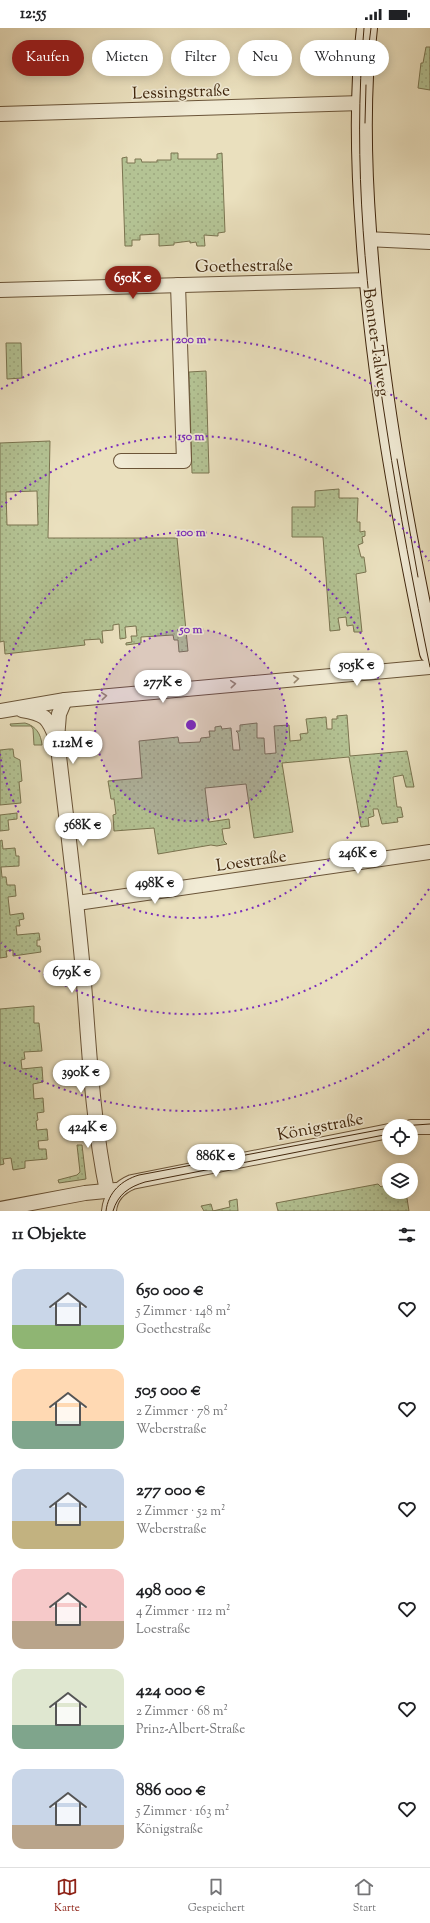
<!DOCTYPE html>
<html lang="de">
<head>
<meta charset="utf-8">
<style>
  :root { --surface:#fff; --page:#f2f2f2; --text:#202124; --muted:#757577; --line:#e0e0e0; --accent:#8f2418 }
  body { margin:0; font-family:"Sorts Mill Goudy",serif; background:var(--page); color:var(--text); height:100vh; display:flex; flex-direction:column; font-size:15px; white-space:nowrap }
  * { box-sizing:border-box; margin:0 }
  p { font-size:13px; color:var(--muted) }
  .icon { flex:none; width:22px; height:22px; fill:none; stroke:currentColor; stroke-width:2; stroke-linecap:round; stroke-linejoin:round }
  .map { position:relative; height:1183px; overflow:hidden }
  .sheet { display:flex; flex-direction:column; background:var(--surface); flex:1 }
  .sheet>* { flex:none }
  .banner { position:absolute; left:12px; top:12px; width:406px; height:36px; display:flex; gap:8px }
  .controls { position:absolute; left:382px; top:1091px; display:grid; gap:8px }
  .controls a { display:grid; place-items:center; width:36px; height:36px; border-radius:50%; background:var(--surface); box-shadow:0 2px 10px #0003; font-size:20px }
  .price { position:absolute; translate:-50% -34px; padding:0 9px; border-radius:14px; background:#fff; color:#222; font-size:13px; line-height:26px; filter:drop-shadow(0 1px 2px #0008) }
  .price::after { content:''; position:absolute; left:50%; top:24px; width:12px; height:9px; margin-left:-6px; background:inherit; clip-path:polygon(0 0,100% 0,50% 100%) }
  .price.on { background:var(--accent); color:#fff }
  ul { padding:0; list-style:none }
  li { display:flex; align-items:center; gap:12px; height:100px; padding:0 12px }
  li span { display:grid; place-items:center; flex:none; width:112px; height:80px; border-radius:12px; color:#555 }
  li>.icon { margin-inline-start:auto }
  span .icon { width:48px; height:48px; fill:#fffc; stroke-width:1 }
  li b { font-size:17px }
  h2 { display:flex; justify-content:space-between; align-items:center; height:48px; padding:0 12px; font-size:17px }
  .chip { padding:0 14px; border-radius:18px; background:var(--surface); box-shadow:0 2px 10px #0003; font-size:14px; line-height:36px }
  .chip.on { background:var(--accent); color:#fff }
  .status { display:flex; justify-content:space-between; align-items:center; height:28px; padding:0 20px; background:var(--surface); direction:ltr }
  .status svg { height:11px; fill:currentColor }
  .dock { display:flex; justify-content:space-around; align-items:center; height:56px; border-top:1px solid var(--line); background:var(--surface); font-size:11px; color:var(--muted) }
  .dock a { display:grid; justify-items:center; gap:2px }
  .dock .on { color:var(--accent) }
  .map>svg:first-child { display:block }
  .grass { fill:#b4c394; stroke:#7a7450 }
  .garden { fill:url(#garden-dots); stroke:#7a7450; fill-rule:evenodd }
  .lines { fill:none; stroke-linecap:round; stroke-linejoin:round }
  .street-casing { stroke:#6a5438; stroke-width:16 }
  .secondary-casing { stroke:#3f250c; stroke-width:22 }
  .street { stroke:#f1ebd5; stroke-width:14 }
  .secondary { stroke:#f1ebd5; stroke-width:20 }
  .tram { stroke:#3f250c; stroke-width:1 }
  .oneway { stroke:#988870 }
  .ring { fill:none; stroke:#7b2cbf; stroke-width:2; stroke-dasharray:2 4 }
  .labels { text-anchor:middle; stroke-width:3.5; stroke-linejoin:round; paint-order:stroke }
  .street-label { font-size:17px; fill:#3f250c; stroke:#f1ebd5 }
  .centre { fill:#7b2cbf; stroke:#f1ebd5; stroke-width:2 }
  .ring-label { font-size:12px; text-anchor:middle; font-weight:bold; fill:#7b2cbf; stroke:#f1ebd5; stroke-width:3.5; stroke-linejoin:round; paint-order:stroke }
</style>
</head>
<body>
<div class="status"><b>12:55</b><svg viewBox="0 0 49 12"><path d="M0 12V9h3v3zM5 12V6h3v6zM10 12V3h3v9zM15 12V0h3v12zM26 1h20v11H26zM47 4h2v5h-2z"/></svg></div>
<div class="map">
<svg width="430" height="1183" viewBox="0 0 430 1183">
  <defs>
    <pattern id="garden-dots" width="8" height="8" patternUnits="userSpaceOnUse"><rect width="8" height="8" fill="#b4c394"/><path d="M2 2h.1M6 6h.1" fill="none" stroke="#9ca77e" stroke-width="1.8" stroke-linecap="round"/></pattern>
  </defs>
  <rect width="100%" height="100%" fill="#eae0be"/>
  <filter id="stains"><feTurbulence type="fractalNoise" baseFrequency=".005" numOctaves="4"/><feColorMatrix values="0 0 0 0 .2 0 0 0 0 .09 0 0 0 0 .02 0 0 0 .5 -.17"/></filter>
  <radialGradient id="worn" r=".72"><stop offset=".6" stop-color="#630" stop-opacity="0"/><stop offset="1" stop-color="#630" stop-opacity=".3"/></radialGradient>
  <path class="grass" d="M25,695C36,698 41,706 42,717H34L33,701L31,698H11L10,696Z"/>
  <g class="garden">
    <polygon points="426,19 430,19 430,62 418,60 421,35 423,35"/>
    <polygon points="171,125 178,125 178,131 217,131 217,126 222,125 225,204 218,205 218,208 204,207 205,218 197,218 196,214 190,215 190,213 174,215 174,217 159,218 159,206 140,207 140,212 132,212 132,218 125,218 122,130 127,129 127,135 135,135 135,131 141,131 142,134 157,134 157,132 171,132"/>
    <polygon points="6,315 21,315 22,350 7,351"/>
    <polygon points="206,343 209,445 192,445 189,344"/>
    <path d="M50,413L48,510H177L188,623L179,624L178,612H174L173,607L141,609V615L126,617V615L132,614L131,608H137L136,598L125,599L126,610L120,611L119,596L113,597V602L102,603L103,615H101L100,611L84,612L85,617L5,626L4,613L0,614V415ZM37,463L38,497H7L6,464Z"/>
    <polygon points="339,461 339,470 358,470 357,494 360,494 360,504 365,503 365,508 362,509 363,515 358,517 361,529 364,529 366,544 356,546 362,604 354,604 353,597 347,598 346,589 338,590 340,602 330,603 323,509 292,509 292,479 315,479 315,463"/>
    <polygon points="347,687 350,728 407,723 414,759 406,759 403,747 393,749 397,779 401,779 403,789 397,790 398,794 382,796 378,781 373,781 374,788 368,790 369,798 361,799 349,729 282,735 293,804 254,810 246,756 205,760 209,794 229,791 230,800 222,801 224,813 227,816 217,818 211,817 158,826 154,800 114,803 113,787 116,786 114,771 111,771 108,753 142,750 139,713 178,709 179,715 200,714 201,710 210,709 209,703 215,703 215,699 221,698 222,701 231,700 233,722 240,722 238,705 236,703 240,703 240,697 257,695 257,710 264,710 265,726 276,725 274,698 289,697 290,713 301,712 300,706 308,705 306,691 326,689 327,701 332,701 332,691 337,691 337,688"/>
    <polygon points="9,721 13,721 14,729 20,732 22,753 19,754 21,775 0,777 0,722"/>
    <polygon points="17,785 17,791 8,792 9,802 0,803 0,787"/>
    <polygon points="2,812 3,821 15,820 16,828 19,828 19,838 1,839 2,849 6,849 7,857 15,857 16,868 8,869 10,887 23,885 24,891 19,892 20,898 16,898 17,907 39,905 40,912 37,912 37,918 40,918 41,924 13,928 13,922 6,923 7,929 0,930 0,813"/>
    <polygon points="34,978 34,995 39,995 42,1023 24,1024 25,1031 21,1032 22,1041 42,1039 43,1054 33,1056 34,1071 43,1070 44,1084 37,1085 38,1092 36,1093 37,1102 47,1101 48,1112 38,1113 39,1121 46,1121 47,1131 25,1133 25,1140 13,1142 11,1130 3,1131 4,1136 0,1137 0,981"/>
    <polygon points="77,1117 82,1117 86,1151 59,1155 58,1152 77,1147 80,1144"/>
    <polygon points="389,1154 389,1164 406,1164 409,1183 278,1183 276,1175 378,1156 381,1159"/>
    <polygon points="237,1171 238,1183 204,1183 201,1178 211,1176 213,1183 230,1179 229,1173"/>
  </g>
  <g class="lines">
    <defs>
      <g id="street">
        <polyline points="0,86 362,75"/>
        <polyline points="366,211 430,214"/>
        <polyline points="0,262 369,252"/>
        <polyline points="121,433 184,433 178,257"/>
        <path d="M65,672L59,686L57,711C66,788 76,866 83,943C89,1016 92,1091 107,1163"/>
        <path d="M22,682C45,686 48,689 56,710"/>
        <polyline points="0,683 65,672 430,639"/>
        <polyline points="77,875 430,824"/>
        <polyline points="411,1099 430,1099"/>
        <polyline points="0,1181 85,1165 116,1162"/>
        <path d="M109,1183C110,1169 120,1159 132,1154L389,1103"/>
      </g>
      <path id="secondary" d="M367,0C359,67 361,135 366,203C375,345 401,486 430,625"/>
    </defs>
    <use href="#street" class="street-casing"/>
    <use href="#secondary" class="secondary-casing"/>
    <use href="#street" class="street"/>
    <use href="#secondary" class="secondary"/>
    <g class="tram">
      <path d="M364,0C352,135 366,270 387,403C399,482 414,561 430,639"/>
      <polyline points="369,16 371,0"/>
      <polyline points="365,95 366,57"/>
      <polyline points="397,431 418,549"/>
      <polyline points="401,1098 430,1096"/>
      <path d="M106,1183C108,1164 122,1152 139,1147L389,1100"/>
      <path d="M113,1183C118,1166 129,1159 145,1154L389,1106"/>
    </g>
  </g>
  <defs><path id="oneway-chevron" d="M-2-3.5L2.5 0L-2 3.5" fill="none" stroke-width="1.6" stroke-linecap="round" stroke-linejoin="round"/></defs>
  <g class="oneway">
    <use href="#oneway-chevron" transform="translate(296 651) rotate(-5)"/>
    <use href="#oneway-chevron" transform="translate(233 656) rotate(-5)"/>
    <use href="#oneway-chevron" transform="translate(104 668) rotate(-5)"/>
  </g>
  <circle cx="191" cy="697" r="96" fill="#7b2cbf" fill-opacity=".12"/>
  <g class="ring">
    <circle cx="191" cy="697" r="96"/>
    <path d="M0 668A193 193 0 1 1 0 726"/>
    <path d="M429 861A289 289 0 0 1 1 915M1 479A289 289 0 0 1 429 533"/>
    <path d="M429 1001A386 386 0 0 1 1 1033M1 361A386 386 0 0 1 429 393"/>
  </g>
  <g class="labels">
    <g class="street-label">
      <text transform="translate(181 63) rotate(-2)" y="6">Lessingstraße</text>
      <text transform="translate(244 237) rotate(-1)" y="6">Goethestraße</text>
      <text transform="translate(377 314) rotate(82)" y="6">Bonner Talweg</text>
      <text transform="translate(251 832) rotate(-8)" y="6">Loestraße</text>
      <text transform="translate(320 1098) rotate(-11)" y="6">Königstraße</text>
    </g>
  </g>
  <circle cx="191" cy="697" r="6" class="centre"/>
  <g class="ring-label">
    <text x="191" y="315">200 m</text>
    <text x="191" y="412">150 m</text>
    <text x="191" y="508">100 m</text>
    <text x="191" y="605">50 m</text>
  </g>
  <rect width="100%" height="100%" filter="url(#stains)"/>
  <rect width="100%" height="100%" fill="url(#worn)"/>
</svg>
<div class="controls">
<a><svg class="icon" aria-label="locate" viewBox="0 0 24 24"><circle cx="12" cy="12" r="6"/><path d="M12 2v4M12 18v4M2 12h4M18 12h4"/></svg></a>
<a><svg class="icon" aria-label="layers" viewBox="0 0 24 24"><path d="M12 4l9 5-9 5-9-5zM3 14l9 5 9-5"/></svg></a>
</div>
<b class="price on" style="left:133px;top:272px">650K €</b>
<b class="price" style="left:357px;top:659px">505K €</b>
<b class="price" style="left:163px;top:676px">277K €</b>
<b class="price" style="left:73px;top:737px">1.12M €</b>
<b class="price" style="left:83px;top:819px">568K €</b>
<b class="price" style="left:358px;top:847px">246K €</b>
<b class="price" style="left:155px;top:877px">498K €</b>
<b class="price" style="left:72px;top:966px">679K €</b>
<b class="price" style="left:81px;top:1066px">390K €</b>
<b class="price" style="left:88px;top:1121px">424K €</b>
<b class="price" style="left:216px;top:1150px">886K €</b>
<div class="banner">
<a class="chip on">Kaufen</a>
<a class="chip">Mieten</a>
<a class="chip">Filter</a>
<a class="chip">Neu</a>
<a class="chip">Wohnung</a>
</div>
</div>
<section class="sheet">
<h2>11 Objekte<svg class="icon" aria-label="filters" viewBox="0 0 24 24"><path d="M4 7h16M4 17h16"/><circle cx="9" cy="7" r="2"/><circle cx="15" cy="17" r="2"/></svg></h2>
<ul>
<li><span style="background:linear-gradient(#c9d6e8 70%,#8fb573 0)"><svg class="icon" aria-label="home" viewBox="0 0 24 24"><path d="M3 11l9-7 9 7M6 9v11h12V9"/></svg></span><div><b>650 000 €</b><p>5 Zimmer · 148 m²</p><p>Goethestraße</p></div><svg class="icon" aria-label="heart" viewBox="0 0 24 24"><path d="M12 20l-8-8c-3-5 5-10 8-4 3-6 11-1 8 4z"/></svg></li>
<li><span style="background:linear-gradient(#ffd9b3 65%,#7fa58c 0)"><svg class="icon" aria-label="home" viewBox="0 0 24 24"><path d="M3 11l9-7 9 7M6 9v11h12V9"/></svg></span><div><b>505 000 €</b><p>2 Zimmer · 78 m²</p><p>Weberstraße</p></div><svg class="icon" aria-label="heart" viewBox="0 0 24 24"><path d="M12 20l-8-8c-3-5 5-10 8-4 3-6 11-1 8 4z"/></svg></li>
<li><span style="background:linear-gradient(#c9d6e8 65%,#c2b280 0)"><svg class="icon" aria-label="home" viewBox="0 0 24 24"><path d="M3 11l9-7 9 7M6 9v11h12V9"/></svg></span><div><b>277 000 €</b><p>2 Zimmer · 52 m²</p><p>Weberstraße</p></div><svg class="icon" aria-label="heart" viewBox="0 0 24 24"><path d="M12 20l-8-8c-3-5 5-10 8-4 3-6 11-1 8 4z"/></svg></li>
<li><span style="background:linear-gradient(#f6c9c9 65%,#b9a48a 0)"><svg class="icon" aria-label="home" viewBox="0 0 24 24"><path d="M3 11l9-7 9 7M6 9v11h12V9"/></svg></span><div><b>498 000 €</b><p>4 Zimmer · 112 m²</p><p>Loestraße</p></div><svg class="icon" aria-label="heart" viewBox="0 0 24 24"><path d="M12 20l-8-8c-3-5 5-10 8-4 3-6 11-1 8 4z"/></svg></li>
<li><span style="background:linear-gradient(#dfe7d0 70%,#7fa58c 0)"><svg class="icon" aria-label="home" viewBox="0 0 24 24"><path d="M3 11l9-7 9 7M6 9v11h12V9"/></svg></span><div><b>424 000 €</b><p>2 Zimmer · 68 m²</p><p>Prinz-Albert-Straße</p></div><svg class="icon" aria-label="heart" viewBox="0 0 24 24"><path d="M12 20l-8-8c-3-5 5-10 8-4 3-6 11-1 8 4z"/></svg></li>
<li><span style="background:linear-gradient(#c9d6e8 70%,#b9a48a 0)"><svg class="icon" aria-label="home" viewBox="0 0 24 24"><path d="M3 11l9-7 9 7M6 9v11h12V9"/></svg></span><div><b>886 000 €</b><p>5 Zimmer · 163 m²</p><p>Königstraße</p></div><svg class="icon" aria-label="heart" viewBox="0 0 24 24"><path d="M12 20l-8-8c-3-5 5-10 8-4 3-6 11-1 8 4z"/></svg></li>
</ul>
</section>
<nav class="dock">
<a class="on"><svg class="icon" aria-label="map" viewBox="0 0 24 24"><path d="M3 6l6-2 6 2 6-2v14l-6 2-6-2-6 2zM9 4v14M15 6v14"/></svg>Karte</a>
<a><svg class="icon" aria-label="saved" viewBox="0 0 24 24"><path d="M7 4h10v16l-5-4-5 4z"/></svg>Gespeichert</a>
<a><svg class="icon" aria-label="home" viewBox="0 0 24 24"><path d="M3 11l9-7 9 7M6 9v11h12V9"/></svg>Start</a>
</nav>
</body>
</html>
